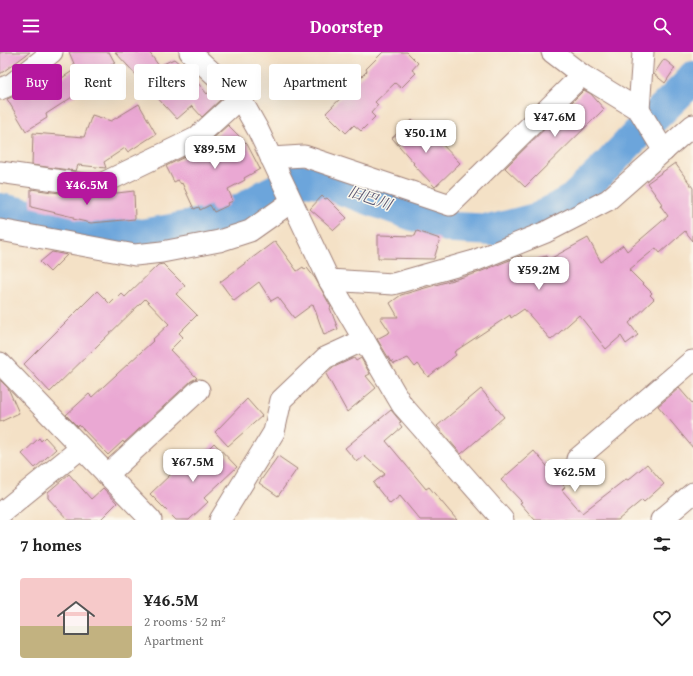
<!DOCTYPE html>
<html lang="en">
<head>
<meta charset="utf-8">
<style>
  :root { --surface:#fff; --page:#f6f6f6; --text:#222; --muted:#767676; --line:#e0e0e0; --accent:#b5179e }
  body { margin:0; font-family:"Gentium Book Plus","Noto Serif JP",serif; background:var(--page); color:var(--text); height:100vh; display:flex; flex-direction:column; font-size:15px; white-space:nowrap }
  * { box-sizing:border-box; margin:0 }
  p { font-size:13px; color:var(--muted) }
  .icon { flex:none; width:22px; height:22px; fill:none; stroke:currentColor; stroke-width:2; stroke-linecap:round; stroke-linejoin:round }
  .map { position:relative; height:468px; overflow:hidden }
  .panel { display:flex; flex-direction:column; background:var(--surface); flex:1 }
  .panel>* { flex:none }
  .top-card { position:absolute; left:12px; top:12px; width:400px; height:36px; display:flex; gap:8px }
  .price { position:absolute; translate:-50% -34px; padding:0 9px; border-radius:8px; background:#fff; color:#222; font-size:13px; line-height:26px; filter:drop-shadow(0 1px 2px #0008) }
  .price::after { content:''; position:absolute; left:50%; top:24px; width:12px; height:9px; margin-left:-6px; background:inherit; clip-path:polygon(0 0,100% 0,50% 100%) }
  .price.selected { background:var(--accent); color:#fff }
  ul { padding:0; list-style:none }
  li { display:flex; align-items:center; gap:12px; height:100px; padding:0 20px }
  li+li { border-top:1px solid var(--line) }
  li span { display:grid; place-items:center; flex:none; width:112px; height:80px; border-radius:4px; color:#555 }
  li>.icon { margin-inline-start:auto }
  span .icon { width:48px; height:48px; fill:#fffc; stroke-width:1 }
  li b { font-size:17px }
  h2 { display:flex; justify-content:space-between; align-items:center; height:48px; padding:0 20px; font-size:17px }
  .chip { padding:0 14px; border-radius:4px; background:var(--surface); box-shadow:0 4px 16px #0002; font-size:14px; line-height:36px }
  .chip.selected { background:var(--accent); color:#fff }
  header { display:flex; justify-content:space-between; align-items:center; height:52px; padding:0 20px; background:var(--accent); color:#fff; font-size:18px; font-weight:800 }
  .map>svg:first-child { display:block }
  .lines { fill:none; stroke-linecap:round; stroke-linejoin:round }
  .river { stroke:#6ca5db; stroke-width:32 }
  .building { fill:#eaa8d3 }
  .minor-casing { stroke:#9f8078; stroke-width:23 }
  .minor { stroke:#fff; stroke-width:21 }
  .labels { text-anchor:middle; stroke-width:3; stroke-linejoin:round; paint-order:stroke }
  .water-label { font-size:15px; font-style:italic; fill:#585571; stroke:#fbf7ec }
</style>
</head>
<body>
<header><svg class="icon" aria-label="menu" viewBox="0 0 24 24"><path d="M4 6h16M4 12h16M4 18h16"/></svg>Doorstep<svg class="icon" aria-label="search" viewBox="0 0 24 24"><circle cx="10" cy="10" r="6"/><path d="M15 15l6 6"/></svg></header>
<div class="map">
<svg width="693" height="468" viewBox="0 0 693 468">
  <rect width="100%" height="100%" fill="#fbf7ec"/>
  <filter id="ink" filterUnits="userSpaceOnUse"><feTurbulence type="fractalNoise" baseFrequency=".025" numOctaves="2"/><feDisplacementMap in="SourceGraphic" scale="8" xChannelSelector="R" yChannelSelector="G"/><feConvolveMatrix kernelMatrix="1 2 1 2 8 2 1 2 1" color-interpolation-filters="sRGB"/></filter>
  <filter id="wash" filterUnits="userSpaceOnUse"><feTurbulence type="fractalNoise" baseFrequency=".012" numOctaves="4" result="noise"/><feDisplacementMap in="SourceGraphic" scale="16" xChannelSelector="R" yChannelSelector="G"/><feGaussianBlur stdDeviation="0.9" result="paint"/><feColorMatrix in="noise" values="0 0 0 0 0 0 0 0 0 0 0 0 0 0 0 0 0 1.4 0 .05"/><feComposite in="paint" operator="in"/></filter>
  <g filter="url(#wash)">
    <rect width="100%" height="100%" fill="#f4e1c6"/>
    <g class="lines">
      <polyline class="river" points="0,157 81,174 141,183 171,178 210,170 242,157 269,141 297,127 325,131 413,163 454,176 493,178 539,166 573,147 608,113 638,81 687,33 693,25"/>
    </g>
    <g id="blocks">
      <g class="building">
        <polygon points="0,0 30,0 0,22"/>
        <polygon points="69,0 109,0 115,11 81,28"/>
        <polygon points="115,0 149,0 159,14 174,7 187,18 207,42 212,37 222,46 202,65 192,54 177,67"/>
        <polygon points="383,0 407,0 418,11 412,18 416,21 401,36 395,31 375,50 378,53 371,61 375,65 361,79 354,73 346,81 326,61 367,19 366,17"/>
        <polygon points="664,7 675,16 665,31 654,22"/>
        <polygon points="74,18 83,38 46,62 47,66 26,79 7,47 17,43 27,35 33,45"/>
        <polygon points="584,38 591,42 604,57 525,135 505,116"/>
        <polygon points="139,52 156,82 128,100 125,96 104,110 106,116 78,113 76,119 32,113 33,81 84,85 92,63 111,69"/>
        <polygon points="412,68 434,92 438,88 460,111 435,135 413,112 414,111 392,86"/>
        <polygon points="228,73 247,92 260,117 244,126 245,128 228,137 233,149 228,151 229,153 214,160 210,153 200,158 199,155 194,157 182,131 181,132 178,128 174,130 166,114 201,97"/>
        <polygon points="675,111 693,136 693,189 685,179 660,201 656,196 629,218 652,241 650,243 654,247 629,271 638,283 626,292 621,284 606,297 579,263 551,288 524,257 511,266 510,263 454,300 456,303 428,325 418,312 415,315 408,306 394,312 392,309 391,310 377,287 390,280 380,265 398,265 390,251 401,243 477,221 520,204 521,203 524,210 547,204 548,208 588,186 601,210 623,193 627,199 668,164 660,153 662,152 647,131"/>
        <polygon points="31,137 95,146 101,145 108,147 107,142 109,142 134,139 135,167 91,171 73,167 73,165 31,155"/>
        <polygon points="322,144 325,147 327,146 347,166 334,178 310,157"/>
        <polygon points="417,179 440,187 434,207 378,206 378,183 415,184"/>
        <polygon points="275,189 297,219 303,215 305,218 307,216 315,226 331,255 330,256 338,277 324,283 313,252 294,266 278,245 271,249 259,230 234,249 220,230"/>
        <polygon points="52,200 67,203 50,220 40,210"/>
        <polygon points="163,212 185,234 176,242 197,263 179,281 183,285 170,298 197,326 191,329 124,391 123,389 108,403 79,373 78,375 66,363 89,342 92,345 153,289 152,288 169,272 145,247 50,340 24,312 97,239 110,252 121,241 125,245 158,213"/>
        <polygon points="354,306 356,309 361,306 370,322 366,324 376,336 347,360 326,322 334,315"/>
        <polygon points="0,328 8,336 19,361 0,370"/>
        <polygon points="679,336 693,352 693,396 658,354"/>
        <polygon points="481,337 504,365 461,402 437,374"/>
        <polygon points="247,347 262,364 228,394 215,380"/>
        <polygon points="391,358 401,370 399,371 402,375 386,389 426,437 429,435 457,468 420,468 400,444 390,452 373,431 385,422 364,404 357,410 345,396"/>
        <polygon points="45,385 56,397 35,416 22,402 39,386 41,389"/>
        <polygon points="214,391 237,415 204,446 208,450 189,468 176,468 150,442 193,401 199,406"/>
        <polygon points="534,399 565,435 562,438 582,461 626,427 628,428 647,412 664,432 644,450 642,448 618,468 535,468 520,451 522,450 501,428"/>
        <polygon points="278,404 297,417 278,444 259,431"/>
        <polygon points="69,422 91,447 103,436 117,451 100,468 68,468 48,446 48,440"/>
      </g>
    </g>
  </g>
  <g filter="url(#ink)">
    <use href="#blocks" fill-opacity="0" stroke="#9f8078" stroke-width="1"/>
    <g class="lines">
      <defs>
        <g id="minor">
          <polyline points="190,0 240,46 258,78 329,228 402,353 503,468"/>
          <polyline points="552,0 582,23 639,58 664,99"/>
          <polyline points="0,37 12,32 52,0"/>
          <polyline points="639,58 643,0"/>
          <polyline points="271,106 304,104 450,153 582,23"/>
          <polyline points="0,120 97,134 196,86 240,46"/>
          <polyline points="0,178 135,203 162,200 219,189 250,179 291,150"/>
          <polyline points="329,228 393,232 474,209 546,180 608,148 693,73"/>
          <polyline points="0,311 151,468"/>
          <polyline points="577,407 692,309 693,311"/>
          <polyline points="107,423 199,338"/>
          <polyline points="0,462 81,396"/>
          <polyline points="220,468 274,380 281,348 325,306 364,288"/>
          <polyline points="661,468 693,441"/>
        </g>
      </defs>
      <use href="#minor" class="minor-casing"/>
      <use href="#minor" class="minor"/>
    </g>
  </g>
  <g class="labels">
    <g class="water-label">
      <text transform="translate(370 146) rotate(19)" y="5">旧巴川</text>
    </g>
  </g>
</svg>
<b class="price" style="left:555px;top:86px">¥47.6M</b>
<b class="price" style="left:426px;top:102px">¥50.1M</b>
<b class="price" style="left:215px;top:118px">¥89.5M</b>
<b class="price selected" style="left:87px;top:154px">¥46.5M</b>
<b class="price" style="left:539px;top:239px">¥59.2M</b>
<b class="price" style="left:193px;top:431px">¥67.5M</b>
<b class="price" style="left:575px;top:441px">¥62.5M</b>
<div class="top-card">
<a class="chip selected">Buy</a>
<a class="chip">Rent</a>
<a class="chip">Filters</a>
<a class="chip">New</a>
<a class="chip">Apartment</a>
</div>
</div>
<section class="panel">
<h2>7 homes<svg class="icon" aria-label="filters" viewBox="0 0 24 24"><path d="M4 7h16M4 17h16"/><circle cx="9" cy="7" r="2"/><circle cx="15" cy="17" r="2"/></svg></h2>
<ul>
<li><span style="background:linear-gradient(#f6c9c9 60%,#c2b280 0)"><svg class="icon" aria-label="home" viewBox="0 0 24 24"><path d="M3 11l9-7 9 7M6 9v11h12V9"/></svg></span><div><b>¥46.5M</b><p>2 rooms · 52 m²</p><p>Apartment</p></div><svg class="icon" aria-label="heart" viewBox="0 0 24 24"><path d="M12 20l-8-8c-3-5 5-10 8-4 3-6 11-1 8 4z"/></svg></li>
</ul>
</section>
</body>
</html>
